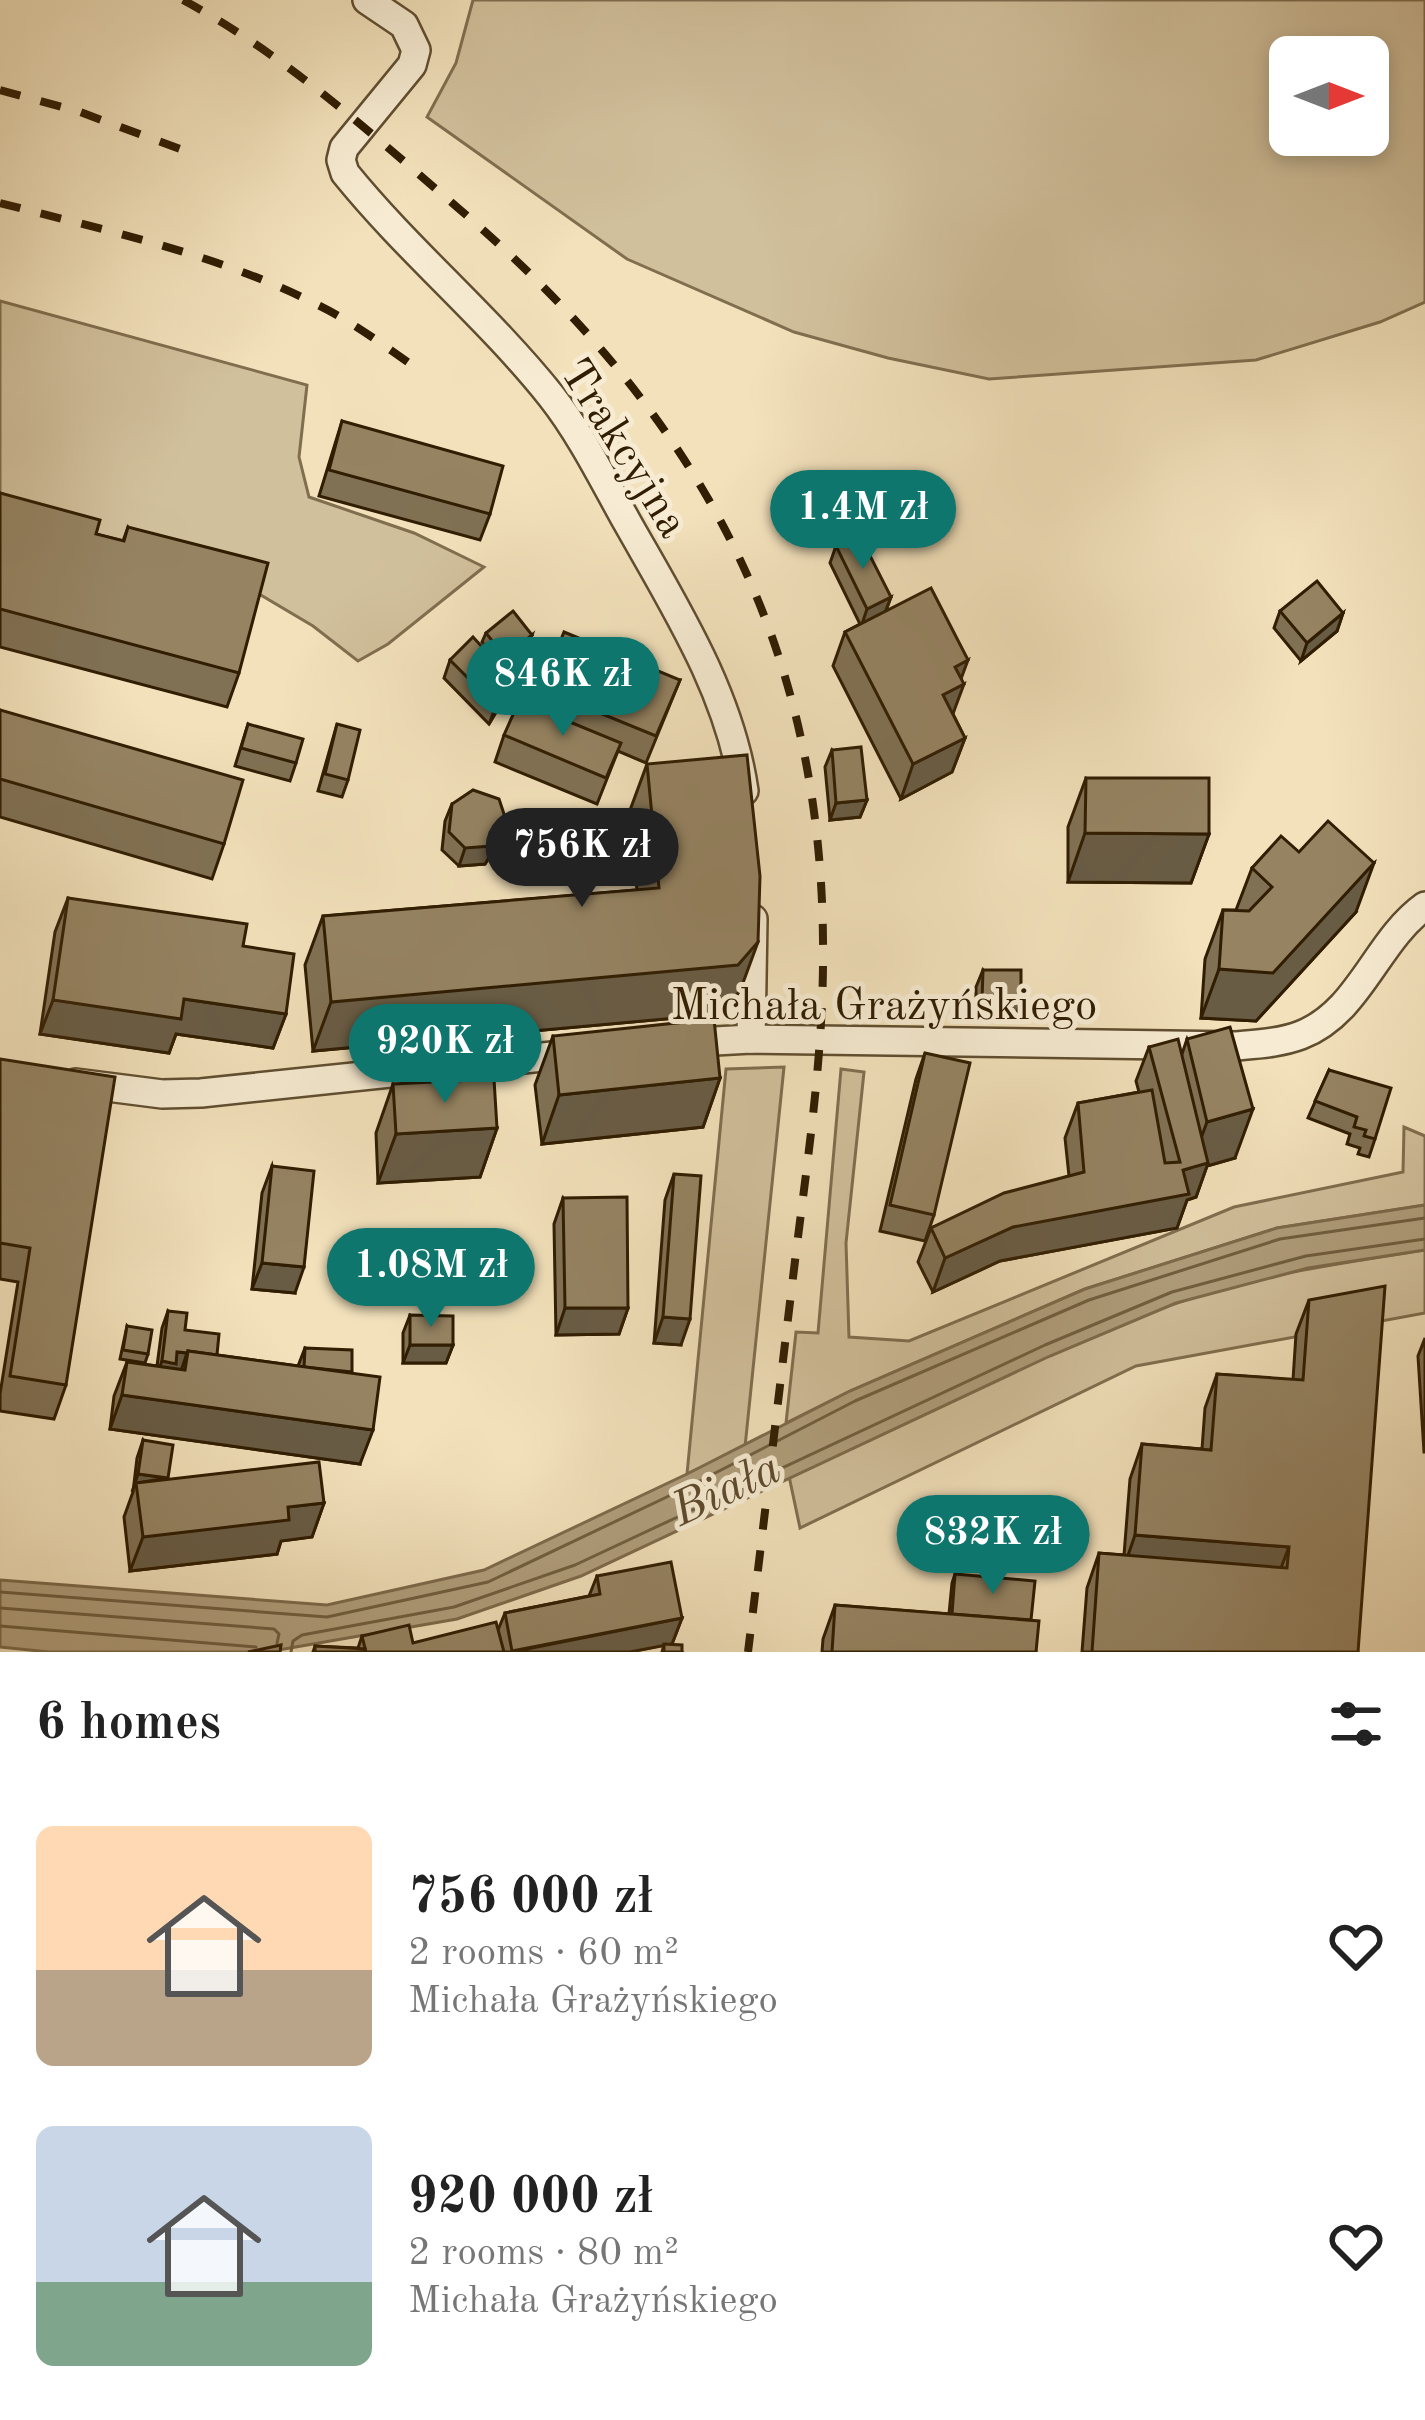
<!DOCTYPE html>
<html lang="en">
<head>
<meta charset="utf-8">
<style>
  :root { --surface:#fff; --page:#f6f6f6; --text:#222; --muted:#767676; --accent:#0f766e }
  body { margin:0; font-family:"Old Standard TT",serif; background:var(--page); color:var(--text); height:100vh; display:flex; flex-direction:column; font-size:45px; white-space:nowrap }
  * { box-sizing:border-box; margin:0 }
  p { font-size:39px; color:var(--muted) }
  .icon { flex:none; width:66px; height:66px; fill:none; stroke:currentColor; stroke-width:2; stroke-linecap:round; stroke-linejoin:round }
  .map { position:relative; height:1652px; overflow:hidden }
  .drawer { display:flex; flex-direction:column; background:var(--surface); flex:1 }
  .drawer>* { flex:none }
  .needle { width:78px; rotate:90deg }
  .controls { position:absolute; left:1269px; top:36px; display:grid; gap:24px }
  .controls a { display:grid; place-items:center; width:120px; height:120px; border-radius:18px; background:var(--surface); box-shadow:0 6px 18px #0003; font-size:60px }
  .price { position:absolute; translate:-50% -102px; padding:0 27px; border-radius:42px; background:var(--accent); color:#fff; font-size:39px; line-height:78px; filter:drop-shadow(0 3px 6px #0008) }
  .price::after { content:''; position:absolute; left:50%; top:72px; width:36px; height:27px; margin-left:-18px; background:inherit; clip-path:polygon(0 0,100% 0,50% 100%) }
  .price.selected { background:#222; color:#fff }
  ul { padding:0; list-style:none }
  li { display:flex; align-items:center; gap:36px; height:300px; padding:0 36px }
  li span { display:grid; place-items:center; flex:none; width:336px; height:240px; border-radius:18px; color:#555 }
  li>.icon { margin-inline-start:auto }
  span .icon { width:144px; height:144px; fill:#fffc; stroke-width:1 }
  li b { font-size:51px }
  h2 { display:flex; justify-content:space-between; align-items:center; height:144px; padding:0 36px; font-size:51px }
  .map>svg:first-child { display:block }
  .green { fill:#d1c09c; stroke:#806e4f; stroke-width:3; fill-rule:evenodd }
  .water { fill:#b09e7c; stroke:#7d6a4b; stroke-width:3 }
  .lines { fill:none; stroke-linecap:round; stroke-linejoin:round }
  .shore { stroke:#705e3f; stroke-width:3 }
  .minor-casing { stroke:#604e30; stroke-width:32 }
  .minor { stroke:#f7ecd3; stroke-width:27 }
  .rail { stroke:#301d02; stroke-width:8; stroke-dasharray:21 21; stroke-linecap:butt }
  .wall { fill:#807154; stroke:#301d02; stroke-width:3 }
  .shaded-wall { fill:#685c45; stroke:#301d02; stroke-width:3 }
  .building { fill:#958362; stroke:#301d02; stroke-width:3 }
  .labels { text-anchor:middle; stroke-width:10; stroke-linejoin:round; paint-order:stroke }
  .street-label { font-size:45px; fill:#301d02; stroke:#f7ecd3 }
  .water-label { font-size:48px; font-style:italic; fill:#5d4a2d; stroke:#f7ecd3 }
</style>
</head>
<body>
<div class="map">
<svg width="1425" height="1652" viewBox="0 0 1425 1652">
  <rect width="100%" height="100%" fill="#f2e1bb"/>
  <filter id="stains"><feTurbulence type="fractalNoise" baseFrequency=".00167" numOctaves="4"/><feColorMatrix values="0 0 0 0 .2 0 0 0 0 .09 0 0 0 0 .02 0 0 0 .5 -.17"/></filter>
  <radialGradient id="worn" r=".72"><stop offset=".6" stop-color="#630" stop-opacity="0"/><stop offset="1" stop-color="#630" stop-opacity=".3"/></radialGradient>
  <g class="green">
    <path d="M473,0H1425V302L1380,322L1256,360L989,379L888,358L794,332L627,259L427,117L456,63ZM1290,57H1368V135H1290Z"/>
    <polygon points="0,301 307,385 299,457 309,497 414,533 484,567 388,644 358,661 313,626 237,581 0,520"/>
    <polygon points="784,1067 745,1447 687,1474 726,1069"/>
    <polygon points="841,1069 864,1072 846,1243 849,1337 909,1341 1234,1207 1403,1172 1404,1127 1425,1136 1425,1205 1277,1228 1085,1289 850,1391 786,1423 796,1332 818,1333"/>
    <path d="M1425,1250V1313L1136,1366L800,1528L789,1476C916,1418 1042,1351 1174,1304C1255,1275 1341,1263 1425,1250Z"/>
  </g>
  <polygon class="water" points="1425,1205 1425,1250 1308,1268 1176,1303 1050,1356 581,1576 457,1619 267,1652 49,1652 0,1647 0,1580 327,1605 484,1570 687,1474 850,1391 1085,1289 1277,1228"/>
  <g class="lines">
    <g class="shore">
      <polyline points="0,1592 327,1617 488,1582 692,1485 855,1401 1089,1300 1280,1239 1425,1218"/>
      <polyline points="0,1608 274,1629 279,1634 277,1643"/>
      <polyline points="0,1626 256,1647"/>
      <polyline points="291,1652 293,1641 302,1635 454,1607 575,1565 1045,1345 1172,1292 1306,1256 1425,1239"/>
    </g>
    <defs>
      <g id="minor">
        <path d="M367,0L404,25L416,50L412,65L344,148L341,160L345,173C408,251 488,317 551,396C581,434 604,481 627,522C675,607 730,693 744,791"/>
        <polyline points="751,1039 753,919"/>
        <path d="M679,1043L751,1039L1236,1046C1258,1044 1280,1043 1301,1035C1360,1012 1376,941 1425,906"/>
        <polyline points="76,1083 162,1094 201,1093 581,1053"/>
      </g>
    </defs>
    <use href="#minor" class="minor-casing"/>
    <use href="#minor" class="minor"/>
    <g class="rail">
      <path d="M183,0C284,54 372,134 458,208C698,414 827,643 823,966C822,1065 807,1163 795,1261C779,1392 764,1522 748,1652"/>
      <polyline points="0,90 80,112 191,153"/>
      <path d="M0,203C107,231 218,254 318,305C353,322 386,347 419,370"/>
    </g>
  </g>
  <g class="wall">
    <polygon points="342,421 490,514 480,540 319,496"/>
    <polygon points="0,493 96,534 123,541 128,527 239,673 227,707 0,647"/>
    <polygon points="836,546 891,597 886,611 961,679 953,714 965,738 952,772 901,799 833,666 845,632 860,624 830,563"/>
    <polygon points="1280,611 1343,613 1337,631 1301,661 1274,628"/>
    <polygon points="486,633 532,635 529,643 502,666 482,642"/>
    <polygon points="450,660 505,697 489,724 444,678"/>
    <polygon points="680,680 646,763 618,751 597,804 495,762 504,735 534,707 541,689"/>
    <polygon points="0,710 224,844 212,879 0,817"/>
    <polygon points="248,724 296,763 290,781 235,766"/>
    <polygon points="337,724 348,780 342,797 318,791"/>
    <polygon points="832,750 867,800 860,817 830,820 825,767"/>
    <polygon points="647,764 740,991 720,1014 313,1051 305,965 323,916 637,890 629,813"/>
    <polygon points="1086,778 1209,834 1191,883 1068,882 1068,827"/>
    <polygon points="452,804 507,823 500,840 485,864 459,866 442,850 445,821"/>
    <polygon points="1252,868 1356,912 1256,1021 1201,1018 1205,959 1223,910 1236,910"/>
    <polygon points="68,898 243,946 286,1014 273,1048 176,1034 169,1053 40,1034 55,932"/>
    <polygon points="983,970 1015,1019 976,1018 976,987"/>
    <polygon points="553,1036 720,1078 703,1127 542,1144 535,1085"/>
    <polygon points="1187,1039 1235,1158 1207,1166 1196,1197 1187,1200 1177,1228 1000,1261 933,1292 918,1262 931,1228 1069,1176 1065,1138 1078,1103 1139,1092 1136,1081 1149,1047 1182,1054"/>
    <polygon points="925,1053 934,1215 925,1241 880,1231 916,1079"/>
    <polygon points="0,1059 66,1385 54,1419 0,1411 0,1394 18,1282 0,1279"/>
    <polygon points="1329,1070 1375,1139 1369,1157 1358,1154 1360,1148 1347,1144 1350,1134 1308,1118"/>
    <polygon points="393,1084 497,1128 480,1177 378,1183 376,1133"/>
    <polygon points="272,1166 295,1293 252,1289 262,1193"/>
    <polygon points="674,1174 681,1345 654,1343 665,1200"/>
    <polygon points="563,1198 628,1308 619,1334 556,1335 554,1224"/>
    <polygon points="1309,1300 1358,1652 1082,1652 1087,1588 1099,1553 1124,1555 1130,1479 1142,1444 1202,1449 1205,1408 1217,1374 1293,1380 1296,1334"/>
    <polygon points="168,1311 185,1330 217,1355 298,1366 305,1348 351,1373 360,1464 110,1429 114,1396 127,1362 157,1366 162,1328"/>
    <polygon points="410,1315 453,1345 446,1363 403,1363 403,1333"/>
    <polygon points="127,1326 148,1354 145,1363 120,1359"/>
    <polygon points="1425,1338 1425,1452 1424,1452 1418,1356"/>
    <polygon points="143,1440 167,1479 324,1503 312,1537 281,1541 277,1554 130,1571 124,1517 133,1492 137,1458"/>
    <polygon points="955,1574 1031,1620 1036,1652 822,1652 823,1639 835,1605 949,1614 952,1583"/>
    <polygon points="597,1576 682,1618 672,1644 682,1652 662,1652 664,1645 630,1652 313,1652 315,1646 358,1648 362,1636 413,1643 498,1630 505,1613 589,1596"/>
  </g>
  <g class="shaded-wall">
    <polygon points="891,597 884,615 861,627 867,609"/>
    <polygon points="1343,613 1337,631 1301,661 1307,643"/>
    <polygon points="532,635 529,643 502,666 505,657"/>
    <polygon points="968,660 958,687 964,684 951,719 930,729 955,667"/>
    <polygon points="512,680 505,697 489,724 496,706"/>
    <polygon points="965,738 952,772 901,799 913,764"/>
    <polygon points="867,800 860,817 830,820 836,803"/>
    <polygon points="507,823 500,840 485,864 459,866 465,848"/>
    <polygon points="1085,833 1209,834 1191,883 1068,882"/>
    <polygon points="1374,863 1356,912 1256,1021 1201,1018 1219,969"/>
    <polygon points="758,942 740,991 720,1014 313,1051 331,1002"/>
    <polygon points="184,999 286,1014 273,1048 176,1034 169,1053 40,1034 53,1000"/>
    <polygon points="982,1000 1021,1001 1015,1019 976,1018"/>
    <polygon points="720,1078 703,1127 542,1144 559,1095"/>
    <polygon points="1253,1109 1235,1158 1207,1166 1196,1197 1187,1200 1177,1228 1000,1261 933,1292 945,1258 1013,1227 1190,1168 1207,1122"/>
    <polygon points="497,1128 480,1177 378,1183 396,1134"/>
    <polygon points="262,1263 304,1267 295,1293 252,1289"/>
    <polygon points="565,1308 628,1308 619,1334 556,1335"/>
    <polygon points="663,1317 690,1319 681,1345 654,1343"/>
    <polygon points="410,1345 453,1345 446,1363 403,1363"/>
    <polygon points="177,1352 187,1353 181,1371 155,1379 162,1361"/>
    <polygon points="122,1395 373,1430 360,1464 110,1429"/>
    <polygon points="138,1474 168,1478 136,1483 132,1492"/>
    <polygon points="324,1503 312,1537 281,1541 277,1554 130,1571 143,1537 288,1507"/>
    <polygon points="1135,1535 1289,1547 1276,1581 1123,1570"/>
    <polygon points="682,1618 672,1644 630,1652 512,1652"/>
  </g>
  <g class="building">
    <polygon points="342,421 503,466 490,514 329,470"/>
    <polygon points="0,493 100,520 96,534 124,541 128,527 268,563 239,673 0,609"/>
    <polygon points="859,534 891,597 867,609 836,546"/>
    <polygon points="1317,581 1343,613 1307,643 1280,611"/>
    <polygon points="931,588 968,660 955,667 964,684 943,695 965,738 913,764 845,632"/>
    <polygon points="513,611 532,635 505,657 486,633"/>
    <polygon points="564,632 680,680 656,736 541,689"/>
    <polygon points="473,637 512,680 496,706 450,660"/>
    <polygon points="519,701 621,743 606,778 504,735"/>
    <polygon points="0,710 243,780 224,844 0,779"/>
    <polygon points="248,724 303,739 296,763 241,748"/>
    <polygon points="337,724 360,730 348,780 325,774"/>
    <polygon points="861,747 867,800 836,803 832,750"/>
    <polygon points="747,755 760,876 758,942 738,965 331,1002 323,916 659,888 647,764"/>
    <polygon points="1086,778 1209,778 1209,834 1085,833"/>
    <polygon points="473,790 499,799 507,823 492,846 465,848 449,832 452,804"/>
    <polygon points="1328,821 1374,863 1273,973 1219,969 1223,910 1249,911 1272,887 1252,868 1281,836 1299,852"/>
    <polygon points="68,898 247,924 243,946 294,954 286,1014 184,999 181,1019 53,1000"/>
    <polygon points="983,970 1021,970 1021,1001 982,1000"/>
    <polygon points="714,1019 720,1078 559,1095 553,1036"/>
    <polygon points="1230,1027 1253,1109 1207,1122 1187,1039"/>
    <polygon points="1178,1039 1208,1163 1183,1170 1189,1194 1013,1227 945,1258 931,1228 1004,1193 1084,1172 1078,1103 1152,1090 1165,1163 1180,1162 1149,1047"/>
    <polygon points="925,1053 970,1063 934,1215 890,1205"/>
    <polygon points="0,1059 115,1077 66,1385 10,1376 30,1248 0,1243"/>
    <polygon points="1329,1070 1391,1088 1375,1139 1364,1136 1366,1130 1354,1127 1357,1117 1315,1101"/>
    <polygon points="494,1079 497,1128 396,1134 393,1084"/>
    <polygon points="272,1166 314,1171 304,1267 262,1263"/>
    <polygon points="674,1174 701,1176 690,1319 663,1317"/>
    <polygon points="627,1197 628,1308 565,1308 563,1198"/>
    <polygon points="1385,1286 1358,1652 1092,1652 1099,1553 1287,1568 1289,1547 1135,1535 1142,1444 1211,1450 1217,1374 1303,1380 1309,1300"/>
    <polygon points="168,1311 187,1313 185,1330 219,1334 217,1355 188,1351 188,1353 177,1352 176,1364 162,1361"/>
    <polygon points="410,1315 453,1316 453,1345 410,1345"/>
    <polygon points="127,1326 152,1330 148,1354 123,1350"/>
    <polygon points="305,1348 352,1350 352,1372 304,1367"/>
    <polygon points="188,1351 380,1377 373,1430 122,1395 127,1362 185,1370"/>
    <polygon points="143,1440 173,1445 168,1478 138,1474"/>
    <polygon points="319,1462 324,1503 288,1507 289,1520 143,1537 136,1483"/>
    <polygon points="671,1562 682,1618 512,1651 505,1613 600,1594 597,1576"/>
    <polygon points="955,1574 1035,1581 1031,1620 952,1614"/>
    <polygon points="835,1605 1039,1621 1036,1652 832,1652"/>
    <polygon points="496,1622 504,1652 366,1652 362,1636 409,1625 413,1643"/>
    <polygon points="664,1644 682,1645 682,1652 664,1652"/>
    <polygon points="281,1645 280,1652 248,1652"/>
    <polygon points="315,1646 365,1649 365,1652 315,1652"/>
  </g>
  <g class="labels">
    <g class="street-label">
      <text transform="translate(626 447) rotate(58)" y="16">Trakcyjna</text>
      <text x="884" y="1019">Michała Grażyńskiego</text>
    </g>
    <g class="water-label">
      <text transform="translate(725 1487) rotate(-25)" y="17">Biała</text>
    </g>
  </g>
  <rect width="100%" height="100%" filter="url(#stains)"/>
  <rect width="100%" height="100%" fill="url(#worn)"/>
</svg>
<div class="controls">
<a><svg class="needle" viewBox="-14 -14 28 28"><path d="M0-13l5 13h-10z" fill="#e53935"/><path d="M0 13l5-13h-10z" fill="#767676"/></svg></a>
</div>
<b class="price" style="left:863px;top:572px">1.4M zł</b>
<b class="price" style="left:563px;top:739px">846K zł</b>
<b class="price selected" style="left:582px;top:910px">756K zł</b>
<b class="price" style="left:445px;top:1106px">920K zł</b>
<b class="price" style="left:431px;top:1330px">1.08M zł</b>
<b class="price" style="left:993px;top:1597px">832K zł</b>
</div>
<section class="drawer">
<h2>6 homes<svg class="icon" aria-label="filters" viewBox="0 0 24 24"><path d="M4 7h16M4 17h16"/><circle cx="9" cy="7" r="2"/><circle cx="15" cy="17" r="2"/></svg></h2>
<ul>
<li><span style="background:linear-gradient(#ffd9b3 60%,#b9a48a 0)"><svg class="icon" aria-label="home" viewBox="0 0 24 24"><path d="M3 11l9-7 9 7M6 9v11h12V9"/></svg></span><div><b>756 000 zł</b><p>2 rooms · 60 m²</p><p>Michała Grażyńskiego</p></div><svg class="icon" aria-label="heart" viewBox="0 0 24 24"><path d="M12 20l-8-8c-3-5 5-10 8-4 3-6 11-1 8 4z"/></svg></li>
<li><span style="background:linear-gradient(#c9d6e8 65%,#7fa58c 0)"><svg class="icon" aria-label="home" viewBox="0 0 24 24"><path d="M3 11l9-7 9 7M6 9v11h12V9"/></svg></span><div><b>920 000 zł</b><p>2 rooms · 80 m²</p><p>Michała Grażyńskiego</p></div><svg class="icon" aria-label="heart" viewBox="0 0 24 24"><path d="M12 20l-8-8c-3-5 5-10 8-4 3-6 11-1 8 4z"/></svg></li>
</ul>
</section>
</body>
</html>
